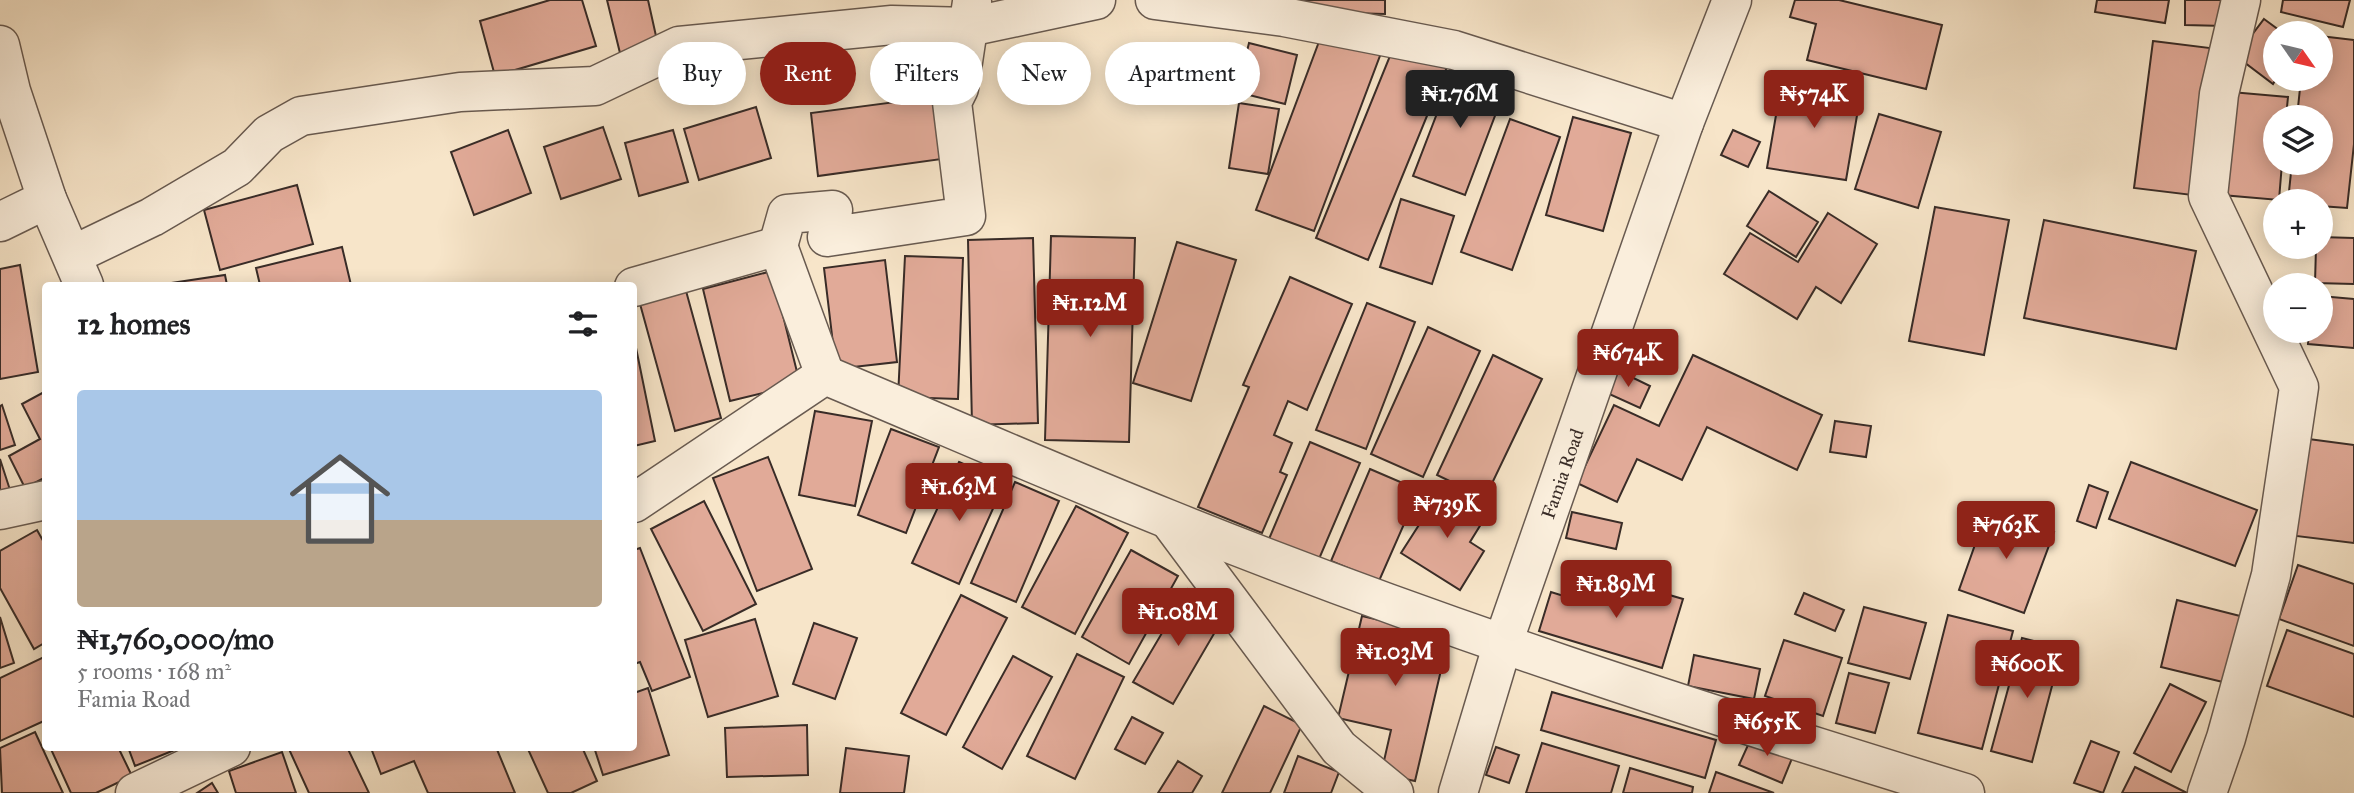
<!DOCTYPE html>
<html lang="en">
<head>
<meta charset="utf-8">
<style>
  :root { --surface:#fff; --page:#f6f6f6; --text:#202124; --muted:#757577; --accent:#8f2418 }
  body { margin:0; font-family:"IM FELL Great Primer",serif; background:var(--page); color:var(--text); height:100vh; display:flex; flex-direction:column; font-size:26px; white-space:nowrap }
  * { box-sizing:border-box; margin:0 }
  p { font-size:23px; color:var(--muted) }
  .icon { flex:none; width:38px; height:38px; fill:none; stroke:currentColor; stroke-width:2; stroke-linecap:round; stroke-linejoin:round }
  .map { position:relative; flex:1; overflow:hidden }
  .sheet { position:absolute; left:42px; top:282px; width:595px; height:469px; display:flex; flex-direction:column; background:var(--surface); border-radius:7px; box-shadow:0 4px 18px #0003 }
  .sheet>* { flex:none }
  .guide { position:absolute; left:658px; top:42px; width:665px; height:63px; display:flex; gap:14px }
  .needle { width:46px; rotate:124deg }
  .controls { position:absolute; left:2263px; top:21px; display:grid; gap:14px }
  .controls a { display:grid; place-items:center; width:70px; height:70px; border-radius:50%; background:var(--surface); box-shadow:0 4px 18px #0003; font-size:35px }
  .price { position:absolute; translate:-50% -60px; padding:0 16px; border-radius:7px; background:var(--accent); color:#fff; font-size:23px; line-height:46px; filter:drop-shadow(0 2px 4px #0008) }
  .price::after { content:''; position:absolute; left:50%; top:42px; width:21px; height:16px; margin-left:-10px; background:inherit; clip-path:polygon(0 0,100% 0,50% 100%) }
  .price.selected { background:#222; color:#fff }
  ul { padding:0; list-style:none }
  li { display:grid; align-content:center; gap:14px; height:371px; padding:0 35px }
  li span { display:grid; place-items:center; height:217px; border-radius:7px; color:#555 }
  li>.icon { margin-inline-start:auto }
  span .icon { width:126px; height:126px; fill:#fffc; stroke-width:1 }
  li b { font-size:30px }
  h2 { display:flex; justify-content:space-between; align-items:center; height:84px; padding:0 35px; font-size:30px }
  .pill { padding:0 24px; border-radius:32px; background:var(--surface); box-shadow:0 4px 18px #0003; font-size:24px; line-height:63px }
  .pill.selected { background:var(--accent); color:#fff }
  .map>svg:first-child { display:block }
  .building { fill:#e1aa98; stroke:#392c27; stroke-width:2 }
  .lines { fill:none; stroke-linecap:round; stroke-linejoin:round }
  .street-casing { stroke:#685a50; stroke-width:41 }
  .street { stroke:#faeedc; stroke-width:38 }
  .labels { text-anchor:middle; stroke-width:7; stroke-linejoin:round; paint-order:stroke }
  .street-label { font-size:19px; fill:#392c27; stroke:#faeedc }
</style>
</head>
<body>
<div class="map">
<svg width="2354" height="793" viewBox="0 0 2354 793">
  <rect width="100%" height="100%" fill="#f7e5c9"/>
  <filter id="stains"><feTurbulence type="fractalNoise" baseFrequency=".00286" numOctaves="4"/><feColorMatrix values="0 0 0 0 .2 0 0 0 0 .09 0 0 0 0 .02 0 0 0 .5 -.17"/></filter>
  <radialGradient id="worn" r=".72"><stop offset=".6" stop-color="#630" stop-opacity="0"/><stop offset="1" stop-color="#630" stop-opacity=".3"/></radialGradient>
  <g class="building">
    <polygon points="550,0 582,0 596,46 495,76 480,21"/>
    <polygon points="607,0 648,0 658,45 620,53"/>
    <polygon points="1276,0 1385,0 1385,14 1275,11"/>
    <polygon points="1795,0 1839,0 1942,25 1926,89 1807,60 1816,24 1790,17"/>
    <polygon points="2097,0 2169,0 2165,23 2095,12"/>
    <polygon points="2185,0 2224,0 2224,26 2185,25"/>
    <polygon points="2283,0 2350,0 2343,27 2281,12"/>
    <polygon points="2264,19 2283,33 2275,33 2276,79 2273,84 2236,56"/>
    <polygon points="1323,31 1381,53 1314,231 1256,210"/>
    <polygon points="2320,36 2354,40 2354,144 2347,208 2320,206 2320,201 2288,201 2292,163 2320,163 2320,117 2297,117 2301,79 2320,79"/>
    <polygon points="2153,41 2210,48 2192,195 2134,188"/>
    <polygon points="1249,43 1297,55 1285,104 1237,92"/>
    <polygon points="1394,46 1447,67 1368,260 1316,238"/>
    <polygon points="1456,64 1507,84 1465,195 1413,176"/>
    <polygon points="1782,80 1861,92 1846,180 1767,168"/>
    <polygon points="2231,92 2288,97 2286,117 2275,117 2275,163 2282,163 2279,200 2222,195"/>
    <polygon points="941,96 949,158 818,176 811,113"/>
    <polygon points="1239,103 1279,109 1268,174 1229,168"/>
    <polygon points="756,107 771,158 699,180 684,129"/>
    <polygon points="1879,114 1941,132 1918,208 1855,189"/>
    <polygon points="1573,117 1631,133 1603,231 1546,215"/>
    <polygon points="1510,119 1560,137 1512,270 1461,252"/>
    <polygon points="603,127 621,179 561,199 544,147"/>
    <polygon points="508,130 531,193 474,215 451,152"/>
    <polygon points="673,130 688,182 639,196 625,143"/>
    <polygon points="1733,130 1760,142 1748,167 1721,155"/>
    <polygon points="297,185 313,244 220,270 204,210"/>
    <polygon points="1769,191 1818,222 1796,257 1747,226"/>
    <polygon points="1401,199 1454,216 1432,284 1380,267"/>
    <polygon points="1935,207 2009,220 1984,355 1909,341"/>
    <polygon points="1828,213 1877,244 1841,303 1816,287 1797,319 1724,274 1750,233 1798,262"/>
    <polygon points="2044,220 2196,251 2176,349 2024,318"/>
    <polygon points="1051,236 1135,238 1129,442 1045,440"/>
    <polygon points="2320,237 2354,238 2354,284 2315,283 2316,247 2320,247"/>
    <polygon points="1033,238 1038,423 972,425 968,240"/>
    <polygon points="1177,242 1236,260 1191,401 1133,383"/>
    <polygon points="342,247 351,285 260,285 256,268"/>
    <polygon points="905,256 963,258 958,399 898,397"/>
    <polygon points="885,260 897,362 836,369 824,268"/>
    <polygon points="20,265 38,372 0,379 0,269"/>
    <polygon points="772,271 800,384 730,401 703,289"/>
    <polygon points="225,275 227,285 158,285"/>
    <polygon points="1290,277 1352,304 1307,410 1288,401 1274,435 1292,443 1280,472 1287,475 1262,533 1198,507 1249,387 1243,385"/>
    <polygon points="683,280 721,418 675,431 637,293"/>
    <polygon points="2320,296 2354,299 2354,348 2308,344 2309,331 2320,331"/>
    <polygon points="1367,303 1415,322 1366,449 1316,430"/>
    <polygon points="1428,327 1480,351 1423,477 1371,454"/>
    <polygon points="634,338 655,441 634,446"/>
    <polygon points="1493,355 1542,379 1485,498 1437,475"/>
    <polygon points="1693,355 1822,415 1797,470 1707,427 1682,480 1637,459 1617,502 1577,483 1614,405 1659,426"/>
    <polygon points="1617,370 1650,386 1640,408 1607,393"/>
    <polygon points="46,391 46,477 25,488 9,456 40,439 22,404"/>
    <polygon points="2,405 15,445 0,450 0,406"/>
    <polygon points="815,411 872,421 855,506 799,495"/>
    <polygon points="1835,421 1871,426 1866,457 1830,452"/>
    <polygon points="891,429 939,447 906,533 858,515"/>
    <polygon points="2301,438 2354,445 2354,543 2288,535"/>
    <polygon points="1310,442 1360,463 1319,559 1269,539"/>
    <polygon points="768,457 812,569 757,591 713,478"/>
    <polygon points="0,459 10,490 0,493"/>
    <polygon points="959,462 1005,482 959,584 912,563"/>
    <polygon points="2131,462 2257,510 2235,566 2109,519"/>
    <polygon points="1370,469 1419,490 1379,581 1331,561"/>
    <polygon points="1015,482 1059,501 1016,602 971,583"/>
    <polygon points="2089,485 2108,492 2096,528 2077,521"/>
    <polygon points="1442,489 1486,516 1470,542 1484,551 1460,590 1401,553"/>
    <polygon points="704,501 756,604 703,631 651,529"/>
    <polygon points="1076,506 1128,533 1075,634 1022,607"/>
    <polygon points="1988,508 2054,532 2024,613 1959,590"/>
    <polygon points="1572,512 1622,523 1616,549 1566,538"/>
    <polygon points="37,530 46,546 46,642 34,649 0,588 0,551"/>
    <polygon points="640,548 690,677 652,691 640,662 634,664 634,550"/>
    <polygon points="1131,550 1178,576 1129,664 1082,637"/>
    <polygon points="2298,565 2354,584 2354,646 2279,619"/>
    <polygon points="1594,573 1683,599 1662,668 1539,631 1551,592 1586,603"/>
    <polygon points="1188,589 1218,606 1206,627 1215,632 1173,704 1133,682"/>
    <polygon points="1804,593 1844,610 1835,631 1795,614"/>
    <polygon points="961,595 1007,618 946,735 901,713"/>
    <polygon points="2177,600 2248,618 2231,684 2161,667"/>
    <polygon points="1864,607 1926,623 1910,679 1848,663"/>
    <polygon points="1948,615 2013,631 1982,749 1918,733"/>
    <polygon points="1362,616 1449,636 1415,781 1381,774 1391,730 1338,718"/>
    <polygon points="0,617 14,663 0,668"/>
    <polygon points="755,619 778,696 708,717 685,640"/>
    <polygon points="814,623 857,638 835,699 793,684"/>
    <polygon points="2287,630 2354,654 2354,717 2267,686"/>
    <polygon points="2022,638 2062,648 2032,762 1991,751"/>
    <polygon points="1784,640 1842,658 1823,716 1765,696"/>
    <polygon points="1077,654 1124,677 1075,779 1027,756"/>
    <polygon points="1694,655 1760,669 1754,699 1688,686"/>
    <polygon points="46,656 46,720 0,741 0,678"/>
    <polygon points="1013,656 1052,677 1002,769 963,747"/>
    <polygon points="1849,673 1889,683 1875,733 1836,723"/>
    <polygon points="2170,684 2206,702 2171,772 2134,753"/>
    <polygon points="648,688 669,755 603,775 594,747 634,747 634,693"/>
    <polygon points="1552,692 1716,740 1705,778 1541,730"/>
    <polygon points="1264,706 1302,725 1270,793 1222,793"/>
    <polygon points="1132,717 1163,733 1145,764 1115,749"/>
    <polygon points="807,725 808,775 727,777 725,728"/>
    <polygon points="35,732 63,793 2,793 0,748"/>
    <polygon points="1753,734 1795,751 1782,783 1739,765"/>
    <polygon points="2091,741 2119,752 2103,793 2074,783"/>
    <polygon points="1542,743 1619,766 1611,793 1526,793"/>
    <polygon points="50,747 118,747 132,776 96,793 71,793"/>
    <polygon points="128,747 182,747 135,766"/>
    <polygon points="288,747 347,747 369,793 309,793"/>
    <polygon points="373,747 496,747 515,793 428,793 414,761 381,774 371,748"/>
    <polygon points="527,747 582,747 597,781 571,793 548,793"/>
    <polygon points="1496,747 1519,755 1509,783 1486,775"/>
    <polygon points="846,748 909,756 904,793 840,793"/>
    <polygon points="282,752 296,793 236,793 229,771"/>
    <polygon points="1298,756 1339,772 1331,793 1284,793"/>
    <polygon points="1178,761 1202,776 1192,793 1158,793"/>
    <polygon points="2135,767 2187,793 2122,793"/>
    <polygon points="1630,768 1693,787 1692,793 1623,793"/>
    <polygon points="1716,772 1774,793 1709,793"/>
    <polygon points="212,783 218,793 197,793"/>
  </g>
  <g class="lines">
    <defs>
      <g id="street">
        <polyline points="1155,0 1284,17 1454,50 1684,123"/>
        <polyline points="0,45 11,91 47,199 84,285"/>
        <polyline points="0,222 47,199"/>
        <polyline points="778,246 787,214 833,210 827,237 966,216 952,102 959,88 972,2"/>
        <polyline points="73,255 152,217 237,167 269,134 301,116 460,92 595,86 679,46 892,25 969,27 1096,0"/>
        <polyline points="634,287 778,246 825,375"/>
        <path d="M634,503L825,375C939,423 1053,473 1168,519C1428,624 1697,711 1965,793"/>
        <polyline points="0,510 46,500"/>
        <polyline points="1169,520 1339,748 1394,793"/>
        <polyline points="135,793 231,747"/>
        <path id="s1" d="M1458,793L1503,643L1684,123L1732,0"/>
        <polyline points="2207,793 2226,738 2271,575 2299,387 2208,196 2219,94 2241,0"/>
      </g>
    </defs>
    <use href="#street" class="street-casing"/>
    <use href="#street" class="street"/>
  </g>
  <g class="labels">
    <g class="street-label">
      <text dy="7" stroke="none"><textPath href="#s1" startOffset="336">Famia Road</textPath></text>
    </g>
  </g>
  <rect width="100%" height="100%" filter="url(#stains)"/>
  <rect width="100%" height="100%" fill="url(#worn)"/>
</svg>
<div class="controls">
<a><svg class="needle" viewBox="-14 -14 28 28"><path d="M0-13l5 13h-10z" fill="#e53935"/><path d="M0 13l5-13h-10z" fill="#757577"/></svg></a>
<a><svg class="icon" aria-label="layers" viewBox="0 0 24 24"><path d="M12 4l9 5-9 5-9-5zM3 14l9 5 9-5"/></svg></a>
<a>+</a>
<a>−</a>
</div>
<b class="price selected" style="left:1460px;top:130px">₦1.76M</b>
<b class="price" style="left:1814px;top:130px">₦574K</b>
<b class="price" style="left:1090px;top:339px">₦1.12M</b>
<b class="price" style="left:1628px;top:389px">₦674K</b>
<b class="price" style="left:959px;top:523px">₦1.63M</b>
<b class="price" style="left:1447px;top:540px">₦739K</b>
<b class="price" style="left:2006px;top:561px">₦763K</b>
<b class="price" style="left:1616px;top:620px">₦1.89M</b>
<b class="price" style="left:1178px;top:648px">₦1.08M</b>
<b class="price" style="left:1395px;top:688px">₦1.03M</b>
<b class="price" style="left:2027px;top:700px">₦600K</b>
<b class="price" style="left:1767px;top:758px">₦655K</b>
<div class="guide">
<a class="pill">Buy</a>
<a class="pill selected">Rent</a>
<a class="pill">Filters</a>
<a class="pill">New</a>
<a class="pill">Apartment</a>
</div>
<section class="sheet">
<h2>12 homes<svg class="icon" aria-label="filters" viewBox="0 0 24 24"><path d="M4 7h16M4 17h16"/><circle cx="9" cy="7" r="2"/><circle cx="15" cy="17" r="2"/></svg></h2>
<ul>
<li><span style="background:linear-gradient(#a9c7e8 60%,#b9a48a 0)"><svg class="icon" aria-label="home" viewBox="0 0 24 24"><path d="M3 11l9-7 9 7M6 9v11h12V9"/></svg></span><div><b>₦1,760,000/mo</b><p>5 rooms · 168 m²</p><p>Famia Road</p></div></li>
</ul>
</section>
</div>
</body>
</html>
